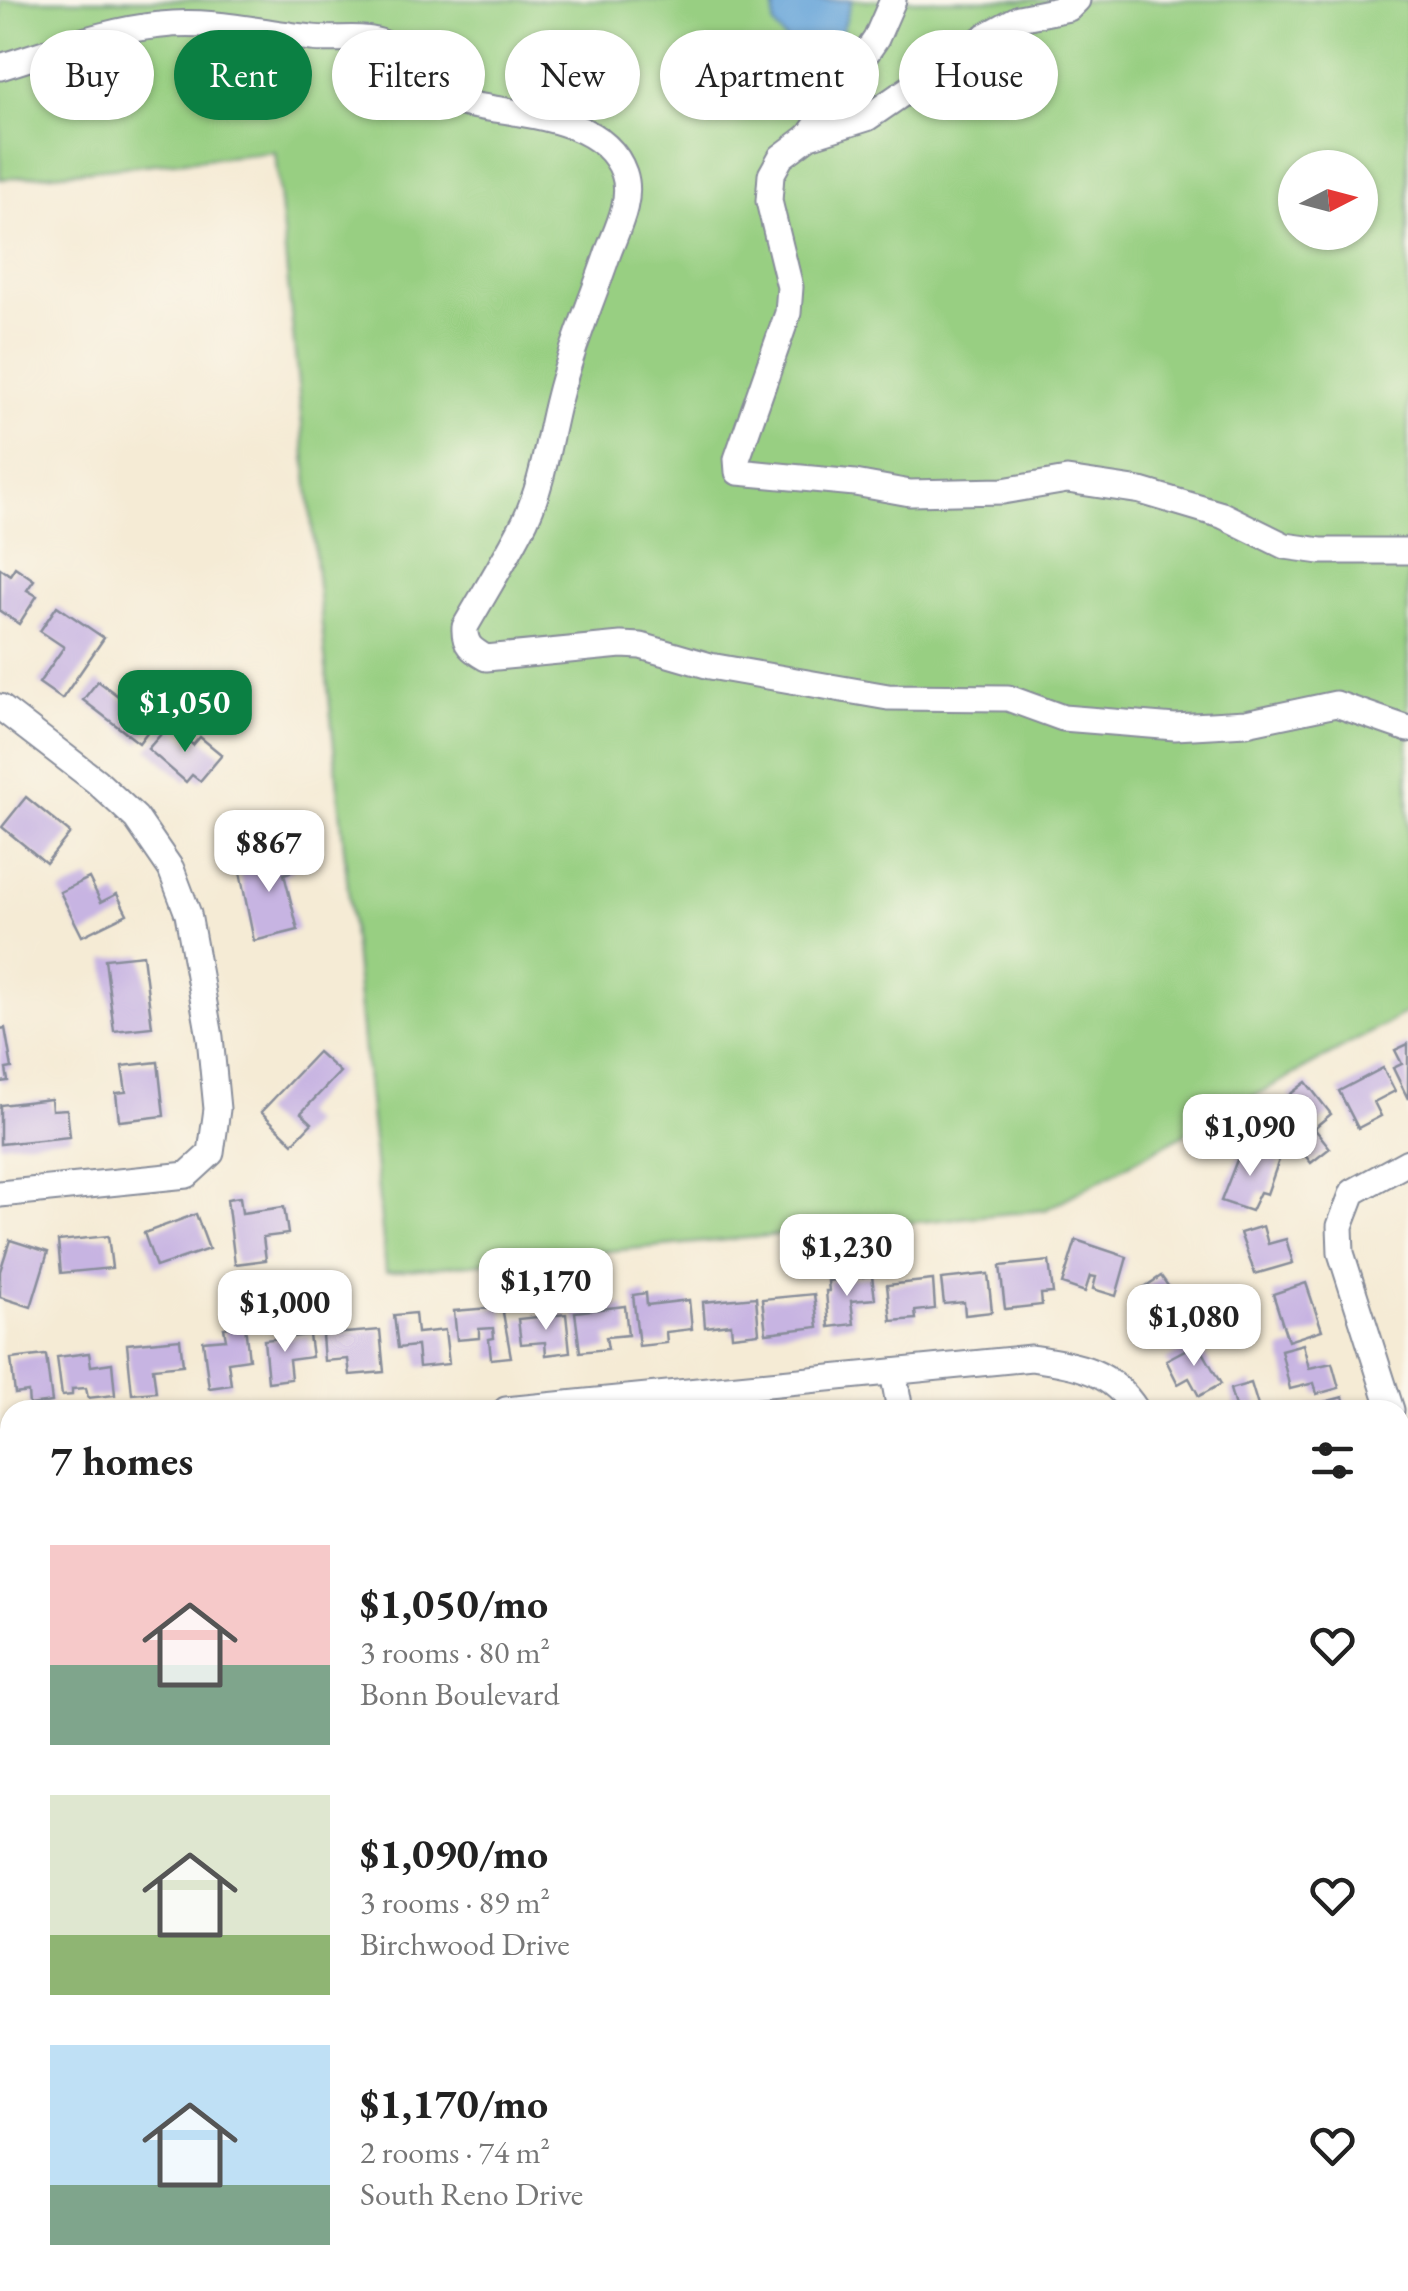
<!DOCTYPE html>
<html lang="en">
<head>
<meta charset="utf-8">
<style>
  :root { --surface:#fff; --page:#f2f2f2; --text:#222; --muted:#767676; --accent:#0b8043 }
  body { margin:0; font-family:"EB Garamond",serif; background:var(--page); color:var(--text); height:100vh; display:flex; flex-direction:column; font-size:38px; white-space:nowrap }
  * { box-sizing:border-box; margin:0 }
  p { font-size:32px; color:var(--muted) }
  .icon { flex:none; width:55px; height:55px; fill:none; stroke:currentColor; stroke-width:2; stroke-linecap:round; stroke-linejoin:round }
  .map { position:relative; flex:1; overflow:hidden }
  .sheet { position:absolute; left:0px; top:1400px; width:1410px; height:892px; display:flex; flex-direction:column; background:var(--surface); border-radius:30px 30px 0 0; box-shadow:0 2px 8px #0004 }
  .sheet>* { flex:none }
  .top-card { position:absolute; left:30px; top:30px; width:1350px; height:90px; display:flex; gap:20px }
  .needle { width:65px; rotate:84deg }
  .controls { position:absolute; left:1278px; top:150px; display:grid; gap:20px }
  .controls a { display:grid; place-items:center; width:100px; height:100px; border-radius:50%; background:var(--surface); box-shadow:0 2px 8px #0004; font-size:50px }
  .price { position:absolute; translate:-50% -85px; padding:0 22px; border-radius:20px; background:#fff; color:#222; font-size:32px; line-height:65px; filter:drop-shadow(0 2px 5px #0008) }
  .price::after { content:''; position:absolute; left:50%; top:60px; width:30px; height:22px; margin-left:-15px; background:inherit; clip-path:polygon(0 0,100% 0,50% 100%) }
  .price.current { background:var(--accent); color:#fff }
  ul { padding:0; list-style:none }
  li { display:flex; align-items:center; gap:30px; height:250px; padding:0 50px }
  li span { display:grid; place-items:center; flex:none; width:280px; height:200px; border-radius:0px; color:#555 }
  li>.icon { margin-inline-start:auto }
  span .icon { width:120px; height:120px; fill:#fffc; stroke-width:1 }
  li b { font-size:42px }
  h2 { display:flex; justify-content:space-between; align-items:center; height:120px; padding:0 50px; font-size:42px }
  .pill { padding:0 35px; border-radius:45px; background:var(--surface); box-shadow:0 2px 8px #0004; font-size:35px; line-height:90px }
  .pill.current { background:var(--accent); color:#fff }
  .map>svg:first-child { display:block }
  .green { fill:#98cf82; stroke:#5a7f70; stroke-width:2.5; fill-rule:evenodd }
  .water { fill:#67a5d9; stroke:#416a9c; stroke-width:2.5 }
  .building { fill:#c7b4e2 }
  .lines { fill:none; stroke-linecap:round; stroke-linejoin:round }
  .minor-casing { stroke:#888d9a; stroke-width:29 }
  .minor { stroke:#fff; stroke-width:25 }
</style>
</head>
<body>
<div class="map">
<svg width="1408" height="2291" viewBox="0 0 1408 2291">
  <rect width="100%" height="100%" fill="#fbf7ec"/>
  <filter id="ink" filterUnits="userSpaceOnUse"><feTurbulence type="fractalNoise" baseFrequency=".01" numOctaves="2"/><feDisplacementMap in="SourceGraphic" scale="20" xChannelSelector="R" yChannelSelector="G"/><feConvolveMatrix kernelMatrix="1 2 1 2 8 2 1 2 1" color-interpolation-filters="sRGB"/></filter>
  <filter id="wash" filterUnits="userSpaceOnUse"><feTurbulence type="fractalNoise" baseFrequency=".0048" numOctaves="4" result="noise"/><feDisplacementMap in="SourceGraphic" scale="40" xChannelSelector="R" yChannelSelector="G"/><feGaussianBlur stdDeviation="2.25" result="paint"/><feColorMatrix in="noise" values="0 0 0 0 0 0 0 0 0 0 0 0 0 0 0 0 0 1.4 0 .05"/><feComposite in="paint" operator="in"/></filter>
  <g filter="url(#wash)">
    <rect width="100%" height="100%" fill="#f5ebd5"/>
    <path class="green" d="M0,0H1408V1012L1045,1210L386,1272L275,152L0,179ZM1295,168H1360V232H1295Z"/>
    <polygon class="water" points="774,0 852,0 836,50 799,56 774,25"/>
    <g id="blocks">
      <g class="building">
        <polygon points="15,567 34,580 27,590 37,596 19,624 0,611 0,568 10,575"/>
        <polygon points="57,606 104,638 62,699 39,683 64,647 40,631"/>
        <polygon points="98,681 154,723 139,743 83,700"/>
        <polygon points="169,725 193,745 200,737 222,755 200,781 192,775 186,782 148,749"/>
        <polygon points="26,797 70,833 46,863 2,827"/>
        <polygon points="287,847 293,871 284,874 298,930 254,941 240,872 252,869 248,857"/>
        <polygon points="89,878 101,902 117,894 127,914 82,936 60,892"/>
        <polygon points="143,955 152,1027 114,1031 105,959"/>
        <polygon points="5,1028 12,1068 6,1069 8,1081 0,1082 0,1029"/>
        <polygon points="1408,1044 1408,1099 1393,1068 1402,1064 1395,1050"/>
        <polygon points="318,1052 340,1072 301,1113 312,1123 293,1143 261,1112"/>
        <polygon points="158,1062 164,1116 119,1121 116,1093 126,1092 122,1066"/>
        <polygon points="1383,1068 1395,1091 1374,1102 1381,1116 1358,1128 1339,1091"/>
        <polygon points="1306,1082 1331,1114 1314,1128 1330,1148 1311,1163 1278,1121 1296,1107 1288,1096"/>
        <polygon points="51,1099 52,1110 67,1109 70,1137 0,1144 0,1105"/>
        <polygon points="1242,1147 1279,1160 1267,1194 1260,1192 1251,1211 1221,1201"/>
        <polygon points="240,1197 242,1213 284,1207 288,1234 263,1237 266,1260 235,1264 227,1199"/>
        <polygon points="196,1214 209,1249 156,1267 144,1233"/>
        <polygon points="1263,1226 1268,1244 1286,1239 1293,1263 1255,1274 1240,1233"/>
        <polygon points="108,1236 112,1268 61,1273 58,1241"/>
        <polygon points="10,1240 48,1252 31,1307 0,1297 0,1271"/>
        <polygon points="1076,1240 1127,1257 1116,1296 1093,1289 1096,1277 1090,1276 1085,1292 1062,1284"/>
        <polygon points="1049,1261 1053,1293 1041,1294 1042,1305 1005,1309 1000,1266"/>
        <polygon points="988,1274 992,1312 965,1315 964,1302 944,1304 941,1279"/>
        <polygon points="872,1276 875,1299 851,1301 854,1324 829,1327 826,1291 829,1291 828,1281"/>
        <polygon points="1161,1276 1185,1310 1143,1340 1130,1322 1152,1306 1140,1290"/>
        <polygon points="933,1280 935,1309 915,1311 916,1319 891,1321 887,1285"/>
        <polygon points="1306,1283 1322,1330 1288,1341 1273,1294"/>
        <polygon points="646,1293 647,1305 689,1300 692,1329 666,1332 667,1343 639,1346 633,1295"/>
        <polygon points="814,1294 818,1327 766,1333 762,1299"/>
        <polygon points="756,1297 759,1333 732,1336 731,1324 705,1327 703,1302"/>
        <polygon points="625,1306 628,1335 606,1337 608,1349 580,1352 575,1312"/>
        <polygon points="502,1307 511,1357 491,1359 489,1339 494,1338 493,1328 479,1329 479,1338 457,1340 454,1311"/>
        <polygon points="415,1313 417,1333 445,1330 449,1364 419,1367 417,1346 398,1348 394,1315"/>
        <polygon points="566,1314 570,1352 546,1355 545,1342 521,1344 518,1319"/>
        <polygon points="245,1326 249,1359 228,1362 231,1385 209,1388 203,1341 226,1339 224,1328"/>
        <polygon points="380,1330 384,1372 350,1375 348,1359 324,1361 322,1335"/>
        <polygon points="309,1335 312,1357 289,1360 291,1379 268,1382 264,1340"/>
        <polygon points="180,1339 183,1365 153,1368 156,1392 132,1394 127,1344"/>
        <polygon points="1198,1343 1221,1384 1199,1396 1189,1378 1178,1384 1166,1360"/>
        <polygon points="1303,1344 1309,1368 1332,1363 1339,1388 1317,1394 1314,1383 1290,1389 1281,1350"/>
        <polygon points="89,1353 91,1366 112,1363 115,1395 88,1398 86,1388 72,1389 72,1395 62,1396 57,1357"/>
        <polygon points="46,1355 52,1402 29,1405 28,1392 15,1394 11,1359"/>
        <polygon points="1251,1383 1258,1406 1236,1410 1230,1389"/>
        <polygon points="1343,1397 1347,1410 1310,1410 1309,1406"/>
        <polygon points="1400,1688 1408,1716 1408,1744 1400,1745"/>
        <polygon points="1408,1760 1408,1793 1404,1793 1406,1804 1400,1805 1400,1761"/>
        <polygon points="1408,1812 1408,1860 1400,1861 1400,1813"/>
        <polygon points="1400,2094 1408,2123 1408,2161 1400,2163"/>
      </g>
    </g>
  </g>
  <g filter="url(#ink)">
    <use href="#blocks" fill-opacity="0" stroke="#888d9a" stroke-width="2.5"/>
    <g class="lines">
      <defs>
        <g id="minor">
          <polyline points="1077,0 1069,8 1019,18 986,36 867,118 809,136 781,157 771,175 769,201 790,287 788,313 737,459 738,472 855,483 910,493 1003,491 1067,480 1141,491 1222,515 1285,546 1321,551 1408,551"/>
          <path d="M0,67C53,51 106,30 161,25C212,19 262,33 312,38C334,41 358,35 380,42C400,48 428,94 457,102C507,115 603,112 624,173C633,199 617,229 608,253C592,301 571,348 559,397C548,439 544,481 525,521C507,557 485,592 465,627C464,645 472,650 486,658L621,645L641,646L710,666L888,697L1008,698L1063,718L1175,727L1246,723L1336,704L1408,729"/>
          <polyline points="809,136 876,39 893,0"/>
          <polyline points="0,707 96,781 136,818 171,869 188,914 210,1037 217,1109 211,1153 187,1175 0,1194"/>
          <polyline points="893,1372 900,1410"/>
          <path d="M506,1410L1031,1358C1076,1365 1110,1369 1136,1410"/>
          <polyline points="1391,1410 1341,1253 1340,1226 1353,1192 1408,1162"/>
          <polyline points="1400,1439 1408,1464"/>
          <polyline points="0,1457 10,1456"/>
          <polyline points="1400,2035 1408,2035"/>
          <polyline points="0,2192 10,2191"/>
          <polyline points="1400,2246 1408,2245"/>
          <polyline points="592,2282 593,2291"/>
          <polyline points="1339,2282 1340,2291"/>
          <polyline points="946,2291 1031,2282"/>
        </g>
      </defs>
      <use href="#minor" class="minor-casing"/>
      <use href="#minor" class="minor"/>
    </g>
  </g>
</svg>
<div class="controls">
<a><svg class="needle" viewBox="-14 -14 28 28"><path d="M0-13l5 13h-10z" fill="#e53935"/><path d="M0 13l5-13h-10z" fill="#767676"/></svg></a>
</div>
<b class="price current" style="left:185px;top:755px">$1,050</b>
<b class="price" style="left:269px;top:895px">$867</b>
<b class="price" style="left:1250px;top:1179px">$1,090</b>
<b class="price" style="left:847px;top:1299px">$1,230</b>
<b class="price" style="left:546px;top:1333px">$1,170</b>
<b class="price" style="left:285px;top:1355px">$1,000</b>
<b class="price" style="left:1194px;top:1369px">$1,080</b>
<div class="top-card">
<a class="pill">Buy</a>
<a class="pill current">Rent</a>
<a class="pill">Filters</a>
<a class="pill">New</a>
<a class="pill">Apartment</a>
<a class="pill">House</a>
</div>
<section class="sheet">
<h2>7 homes<svg class="icon" aria-label="filters" viewBox="0 0 24 24"><path d="M4 7h16M4 17h16"/><circle cx="9" cy="7" r="2"/><circle cx="15" cy="17" r="2"/></svg></h2>
<ul>
<li><span style="background:linear-gradient(#f6c9c9 60%,#7fa58c 0)"><svg class="icon" aria-label="home" viewBox="0 0 24 24"><path d="M3 11l9-7 9 7M6 9v11h12V9"/></svg></span><div><b>$1,050/mo</b><p>3 rooms · 80 m²</p><p>Bonn Boulevard</p></div><svg class="icon" aria-label="heart" viewBox="0 0 24 24"><path d="M12 20l-8-8c-3-5 5-10 8-4 3-6 11-1 8 4z"/></svg></li>
<li><span style="background:linear-gradient(#dfe7d0 70%,#8fb573 0)"><svg class="icon" aria-label="home" viewBox="0 0 24 24"><path d="M3 11l9-7 9 7M6 9v11h12V9"/></svg></span><div><b>$1,090/mo</b><p>3 rooms · 89 m²</p><p>Birchwood Drive</p></div><svg class="icon" aria-label="heart" viewBox="0 0 24 24"><path d="M12 20l-8-8c-3-5 5-10 8-4 3-6 11-1 8 4z"/></svg></li>
<li><span style="background:linear-gradient(#bfe0f5 70%,#7fa58c 0)"><svg class="icon" aria-label="home" viewBox="0 0 24 24"><path d="M3 11l9-7 9 7M6 9v11h12V9"/></svg></span><div><b>$1,170/mo</b><p>2 rooms · 74 m²</p><p>South Reno Drive</p></div><svg class="icon" aria-label="heart" viewBox="0 0 24 24"><path d="M12 20l-8-8c-3-5 5-10 8-4 3-6 11-1 8 4z"/></svg></li>
</ul>
</section>
</div>
</body>
</html>
